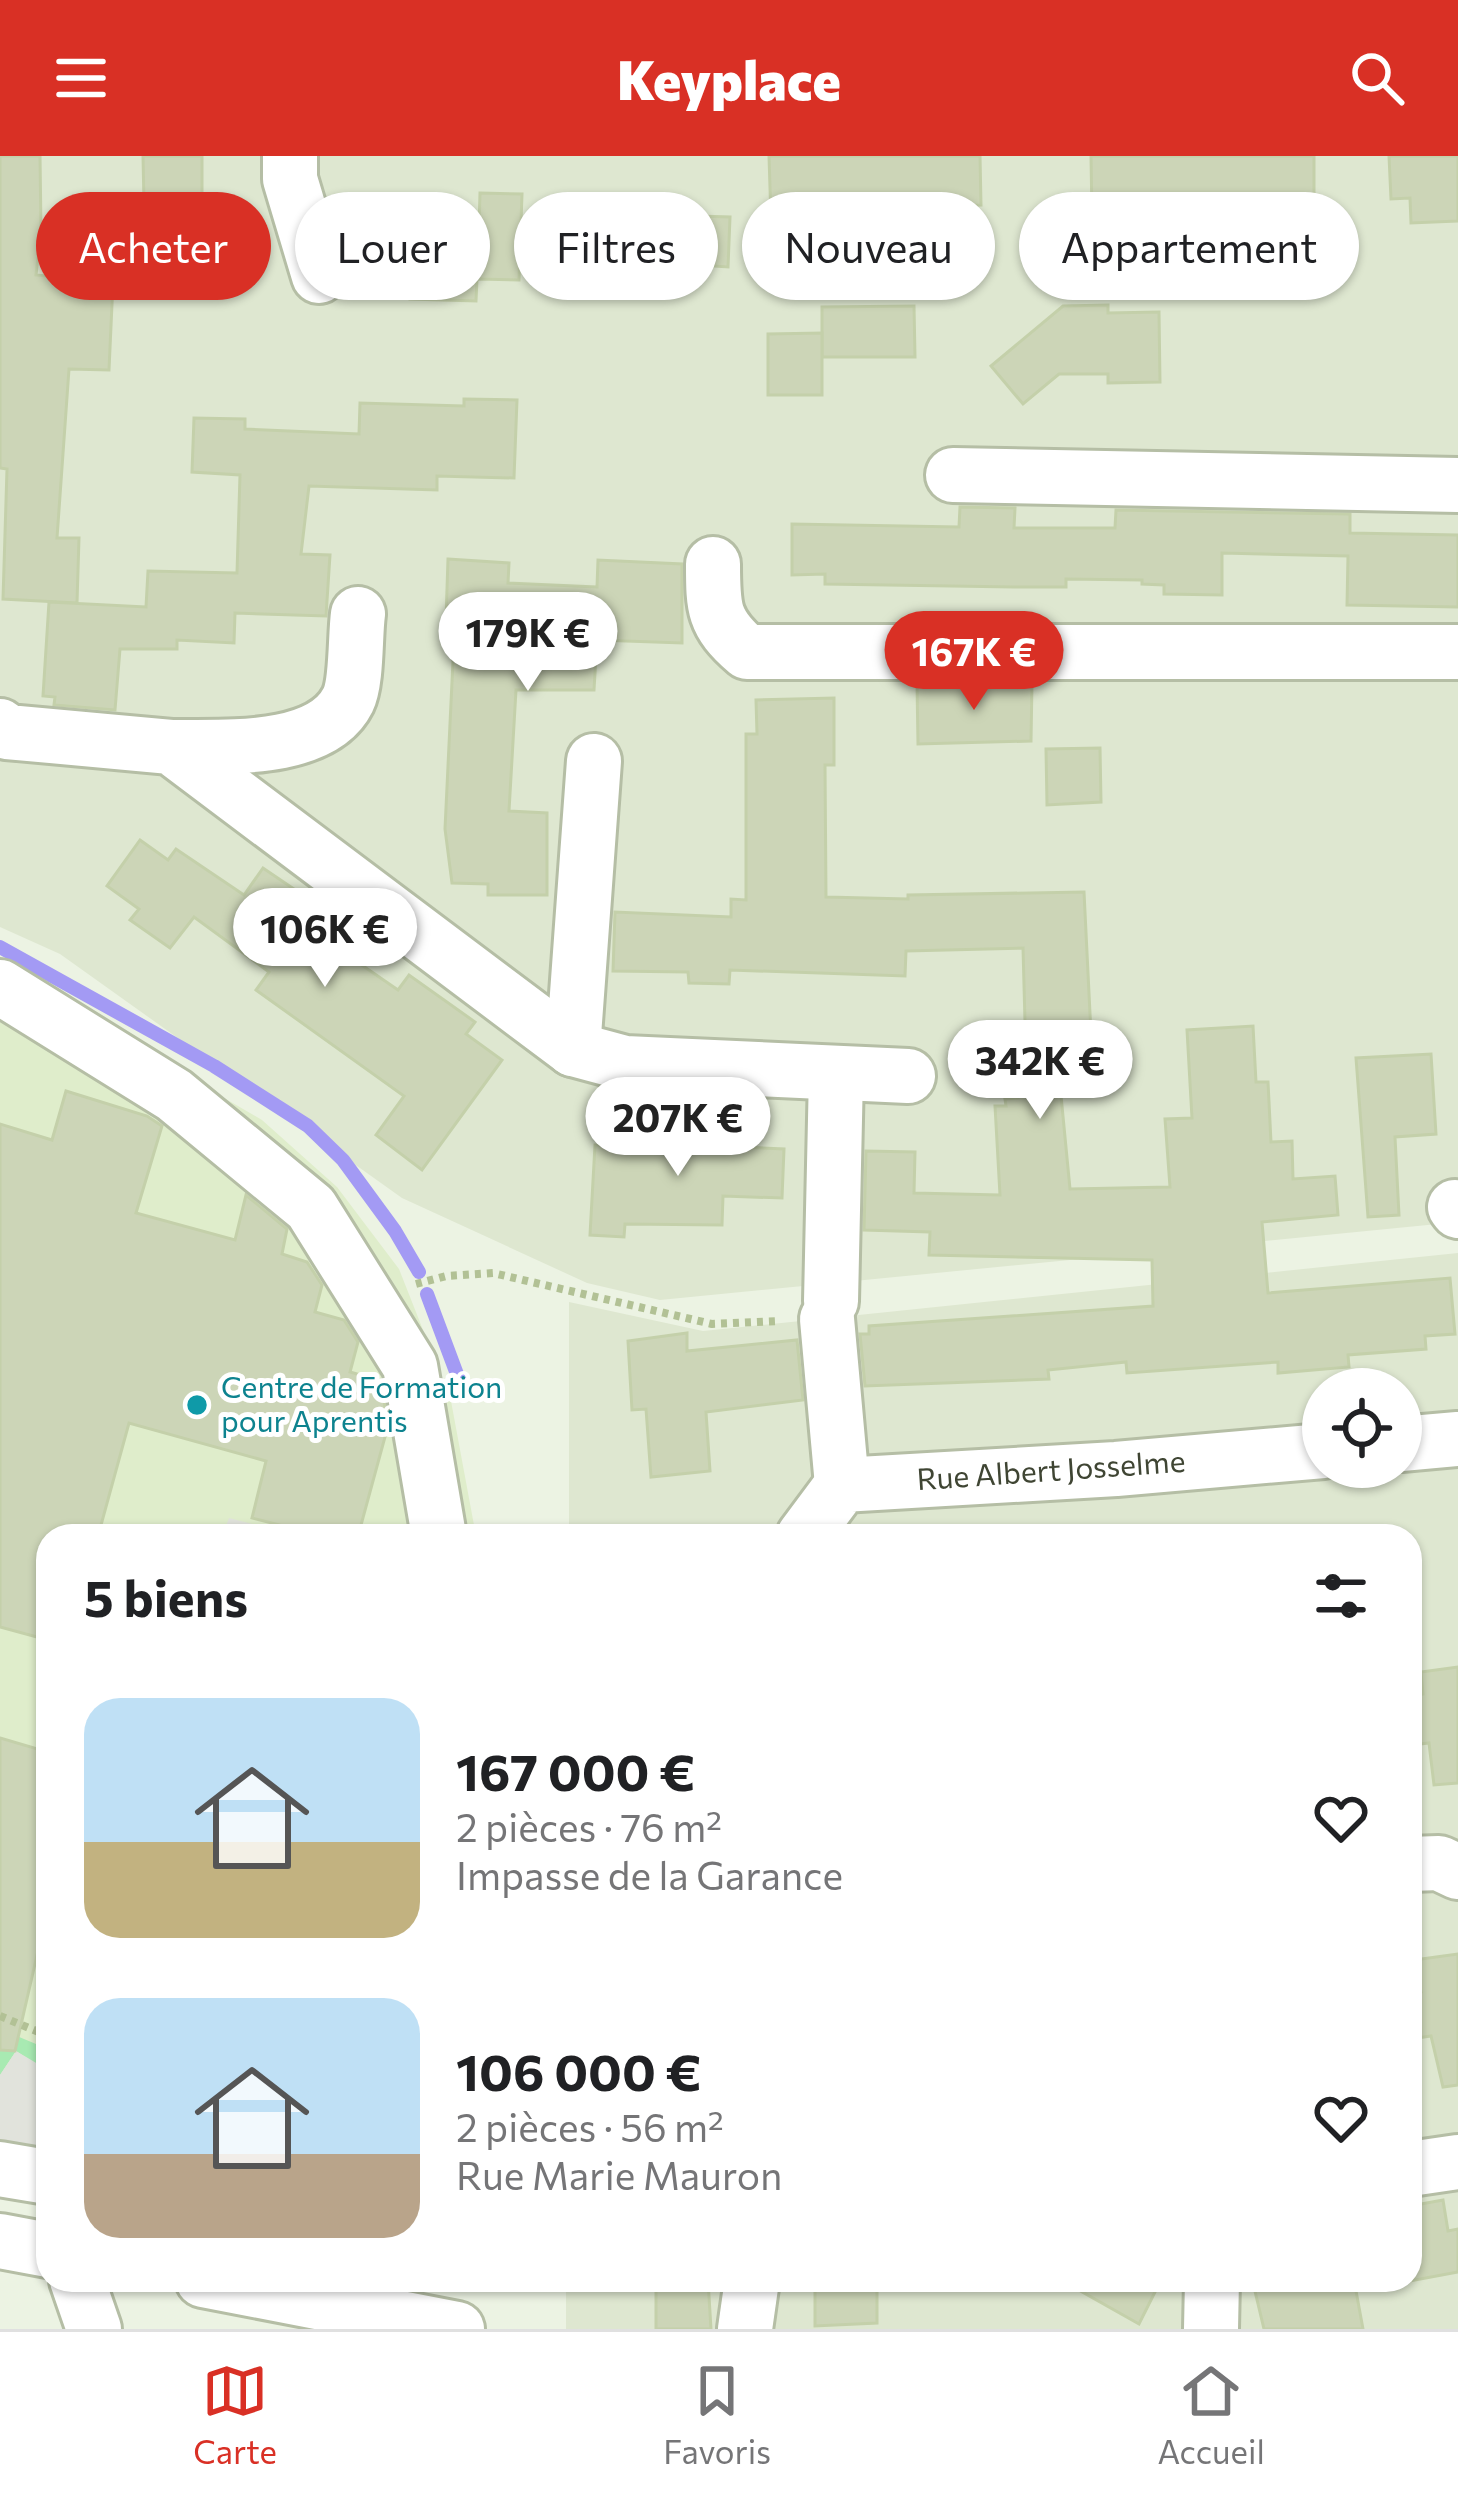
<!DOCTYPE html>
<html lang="fr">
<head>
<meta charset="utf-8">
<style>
  :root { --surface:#fff; --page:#f2f2f2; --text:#202124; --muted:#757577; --line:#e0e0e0; --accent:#d93025 }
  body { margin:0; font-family:Commissioner,sans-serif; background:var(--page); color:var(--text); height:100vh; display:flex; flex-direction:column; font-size:45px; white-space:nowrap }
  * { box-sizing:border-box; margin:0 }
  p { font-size:39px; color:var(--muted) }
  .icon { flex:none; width:66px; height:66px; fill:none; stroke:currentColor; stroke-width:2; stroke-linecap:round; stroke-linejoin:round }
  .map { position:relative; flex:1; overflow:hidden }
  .details { position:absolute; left:36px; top:1368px; width:1386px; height:768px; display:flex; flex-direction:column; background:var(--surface); border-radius:36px; box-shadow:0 3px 9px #0004 }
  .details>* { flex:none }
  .banner { position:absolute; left:36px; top:36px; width:1386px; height:108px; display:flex; gap:24px }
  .controls { position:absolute; left:1302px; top:1212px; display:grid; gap:24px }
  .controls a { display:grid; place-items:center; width:120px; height:120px; border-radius:50%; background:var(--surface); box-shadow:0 3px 9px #0004; font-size:60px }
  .price { position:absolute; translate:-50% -102px; padding:0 27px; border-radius:42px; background:#fff; color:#222; font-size:39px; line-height:78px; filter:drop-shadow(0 3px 6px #0008) }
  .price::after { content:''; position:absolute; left:50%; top:72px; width:36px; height:27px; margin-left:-18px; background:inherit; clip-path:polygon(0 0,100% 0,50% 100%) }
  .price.current { background:var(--accent); color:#fff }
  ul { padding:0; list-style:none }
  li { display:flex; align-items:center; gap:36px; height:300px; padding:0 48px }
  li span { display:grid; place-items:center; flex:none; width:336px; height:240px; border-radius:36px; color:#555 }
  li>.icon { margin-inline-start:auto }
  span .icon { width:144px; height:144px; fill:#fffc; stroke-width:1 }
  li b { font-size:51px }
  h2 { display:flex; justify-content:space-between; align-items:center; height:144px; padding:0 48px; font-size:51px }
  .chip { padding:0 42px; border-radius:54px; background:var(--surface); box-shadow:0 3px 9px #0004; font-size:42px; line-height:108px }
  .chip.current { background:var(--accent); color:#fff }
  header { display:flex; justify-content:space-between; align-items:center; height:156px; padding:0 48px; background:var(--accent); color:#fff; font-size:54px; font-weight:800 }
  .dock { display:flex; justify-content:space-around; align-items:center; height:168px; border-top:3px solid var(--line); background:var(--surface); font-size:33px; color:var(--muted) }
  .dock a { display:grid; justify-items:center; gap:6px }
  .dock .current { color:var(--accent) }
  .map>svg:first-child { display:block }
  .residential { fill:#dee7d0; fill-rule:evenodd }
  .education { fill:#dfedcb }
  .green { fill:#a8eab2 }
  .parking { fill:#e1e3dc }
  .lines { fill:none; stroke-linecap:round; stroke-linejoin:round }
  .stream { stroke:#a39af4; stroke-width:14 }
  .building { fill:#ccd5b7; stroke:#c4d0aa; stroke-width:3 }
  .minor-casing { stroke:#b5bea5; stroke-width:60 }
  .path { stroke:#b2c195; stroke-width:8; stroke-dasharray:6 6; stroke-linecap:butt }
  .minor { stroke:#fff; stroke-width:54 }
  .culture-dot { fill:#0f9aa8; stroke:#fff; stroke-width:4.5 }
  .labels { text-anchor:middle; stroke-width:10; stroke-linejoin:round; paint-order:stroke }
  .culture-label { font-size:30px; fill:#0d838f; stroke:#fff; text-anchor:start }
  .street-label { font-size:30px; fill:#3f4533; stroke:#fff }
</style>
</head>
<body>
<header><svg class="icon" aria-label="menu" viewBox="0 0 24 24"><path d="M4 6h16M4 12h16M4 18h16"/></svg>Keyplace<svg class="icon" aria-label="search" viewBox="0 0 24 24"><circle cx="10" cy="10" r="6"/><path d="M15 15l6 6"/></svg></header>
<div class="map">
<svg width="1458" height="2173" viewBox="0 0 1458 2173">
  <rect width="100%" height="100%" fill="#ecf3e3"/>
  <g class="residential">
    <polygon points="0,0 1458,0 1458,1066 660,1144 587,1127 402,1042 60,798 0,771"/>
    <path d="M1458,1097V2173H566V2124H1410V1380H569V1146L703,1175ZM1323,1233H1401V1311H1323Z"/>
  </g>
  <polygon class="education" points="0,812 262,964 337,1031 399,1113 451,1245 476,1380 48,1380 48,2039 0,2029"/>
  <polygon class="green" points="0,1873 48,1893 44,1913 16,1895 0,1919"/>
  <g class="parking">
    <polygon points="229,1362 294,1379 296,1380 222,1380"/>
    <polygon points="16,1895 48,1914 48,2033 0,2023 0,1919"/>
  </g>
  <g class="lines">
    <g class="stream">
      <polyline points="0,791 214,910 308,970 343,1004 395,1075 419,1116"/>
      <polyline points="427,1138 464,1237"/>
    </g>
  </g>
  <g class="building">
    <polygon points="0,0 40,0 41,74 36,119 113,126 109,214 69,213 57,382 79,382 77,447 3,443 7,313 0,312"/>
    <polygon points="143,0 202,0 202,43 207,43 207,141 146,142"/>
    <polygon points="769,0 980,0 981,49 875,51 875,59 771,63"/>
    <polygon points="1091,0 1314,0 1314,47 1126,57 1127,94 1098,59 1092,59"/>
    <polygon points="1389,0 1458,0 1458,65 1411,67 1410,42 1391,43"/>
    <polygon points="480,37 522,38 519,124 477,123 476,145 410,143 411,111 406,110 407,73 479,71"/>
    <polygon points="627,58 730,61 728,111 624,104"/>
    <polygon points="1108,149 1108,157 1159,156 1160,226 1108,227 1108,218 1059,218 1023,248 991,210 1063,150"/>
    <polygon points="914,150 915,201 822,201 822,151"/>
    <polygon points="822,177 822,239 768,239 768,178"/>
    <polygon points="464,243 517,244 514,322 437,320 437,334 309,330 301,398 330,399 326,460 235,457 234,487 177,484 177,493 120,493 115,554 54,549 55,541 43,540 49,446 146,451 148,415 237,417 240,319 192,316 194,262 245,263 245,273 359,278 360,247 464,250"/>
    <polygon points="960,351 1015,352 1014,372 1115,372 1116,354 1350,358 1350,377 1458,379 1458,451 1347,449 1348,400 1222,397 1222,439 1164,438 1164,429 1142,428 1142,424 1066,423 1066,431 1014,431 825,428 825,418 792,419 792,368 959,371"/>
    <polygon points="448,403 509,407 508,427 597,431 598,404 682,408 682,487 597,484 594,534 516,534 509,655 547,657 547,739 488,739 488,728 452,727 445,673 455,463 446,463"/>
    <polygon points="917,527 1032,527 1031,585 918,588"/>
    <polygon points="834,542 834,609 825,609 826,741 908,743 908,739 1084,736 1093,918 1059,919 1070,1033 1170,1031 1165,963 1192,962 1187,874 1253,870 1256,926 1268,926 1271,986 1292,985 1293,1023 1335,1020 1338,1059 1262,1066 1268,1137 1450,1122 1455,1178 1425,1180 1426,1193 1348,1199 1349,1211 1278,1217 1278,1206 1127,1217 1126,1206 1048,1214 1049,1223 865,1230 860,1178 869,1178 869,1170 1153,1150 1152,1104 929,1099 930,1076 864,1074 866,995 915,996 914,1037 1000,1039 995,950 1006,950 1005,943 1018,942 1013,867 1025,866 1023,792 906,795 905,820 730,814 729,828 689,827 688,816 613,815 615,756 731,761 731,743 746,744 746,578 757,578 756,544"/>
    <polygon points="1100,592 1101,646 1047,649 1046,593"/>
    <polygon points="140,684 168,704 176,693 244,739 263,712 338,763 324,783 398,834 409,819 475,866 466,878 502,904 422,1014 376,979 404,940 256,834 269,816 194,761 170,792 130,764 139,753 107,730"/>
    <polygon points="1431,898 1436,978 1395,981 1399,1059 1368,1061 1356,902"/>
    <polygon points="66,935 147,960 162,970 136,1057 235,1084 246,1039 287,1073 282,1098 307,1106 322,1129 315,1156 344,1164 358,1186 350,1216 381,1225 388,1270 358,1380 323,1380 252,1362 266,1305 129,1267 98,1380 48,1380 48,1484 0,1471 0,968 52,984"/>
    <polygon points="696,973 744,973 743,991 784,993 782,1042 723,1040 722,1069 625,1068 624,1081 590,1079 595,989 605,989 606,977 696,981"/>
    <polygon points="687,1177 687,1195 797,1184 803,1244 706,1256 710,1315 651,1321 646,1253 632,1254 628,1185"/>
    <polygon points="1458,1511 1458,1627 1434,1629 1429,1587 1410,1589 1410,1540 1423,1538 1421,1516"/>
    <polygon points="0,1582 48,1596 48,1751 15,1895 0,1894"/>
    <polygon points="1458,1798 1458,1929 1443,1931 1431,1880 1410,1883 1410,1838 1421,1836 1414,1804"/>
    <polygon points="1443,2044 1448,2075 1458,2073 1458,2116 1410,2125 1410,2050"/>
    <polygon points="656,2124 708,2124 711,2173 656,2173"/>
    <polygon points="815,2124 877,2124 877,2167 815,2170"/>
    <polygon points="1061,2124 1161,2124 1139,2168"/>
    <polygon points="1286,2124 1354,2124 1363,2173 1264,2173 1254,2131"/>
  </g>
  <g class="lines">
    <defs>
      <g id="minor">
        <polyline points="290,0 290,23 319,120"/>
        <polyline points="953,319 1458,329"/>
        <path d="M713,408C713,452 713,467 747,496H1458"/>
        <polyline points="0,570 7,576 171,591 573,893 625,907 908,920"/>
        <path d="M171,591C221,590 321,598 348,544C357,526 355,479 358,458"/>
        <polyline points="0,831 174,939 311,1052 410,1210 439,1380"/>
        <polyline points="573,893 594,605"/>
        <polyline points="1455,1051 1458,1055"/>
        <polyline points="831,1145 836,918"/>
        <polyline points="827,1163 842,1329"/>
        <polyline points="1401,1288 1458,1283"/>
        <polyline points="804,1380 842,1329 1116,1313 1323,1295"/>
        <polyline points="1410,1708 1439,1707 1458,1716"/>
        <polyline points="0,2013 47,2021"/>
        <polyline points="1410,2013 1458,2006"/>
        <polyline points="0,2085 48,2094"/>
        <polyline points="77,2124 94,2173"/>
        <polyline points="203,2124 457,2173"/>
        <polyline points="745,2173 752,2124"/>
        <polyline points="1211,2173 1212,2124"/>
      </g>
    </defs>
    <use href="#minor" class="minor-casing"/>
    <g class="path">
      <polyline points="416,1128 446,1120 493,1117 712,1168 778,1165"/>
      <polyline points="0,1860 46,1879"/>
    </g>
    <use href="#minor" class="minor"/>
  </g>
  <circle class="culture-dot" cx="197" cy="1249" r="12"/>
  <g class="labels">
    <g class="culture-label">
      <text x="221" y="1242">Centre de Formation<tspan x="221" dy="34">pour Aprentis</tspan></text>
    </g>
    <g class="street-label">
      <text transform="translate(1051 1315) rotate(-4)" y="10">Rue Albert Josselme</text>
    </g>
  </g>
</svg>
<div class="controls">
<a><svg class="icon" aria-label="locate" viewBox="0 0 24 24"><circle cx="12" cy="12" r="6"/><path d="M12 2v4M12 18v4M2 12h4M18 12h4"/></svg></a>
</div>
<b class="price" style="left:528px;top:538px">179K €</b>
<b class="price current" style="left:974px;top:557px">167K €</b>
<b class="price" style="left:325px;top:834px">106K €</b>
<b class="price" style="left:1040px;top:966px">342K €</b>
<b class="price" style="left:678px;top:1023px">207K €</b>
<div class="banner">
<a class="chip current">Acheter</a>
<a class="chip">Louer</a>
<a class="chip">Filtres</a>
<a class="chip">Nouveau</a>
<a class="chip">Appartement</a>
</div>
<section class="details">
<h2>5 biens<svg class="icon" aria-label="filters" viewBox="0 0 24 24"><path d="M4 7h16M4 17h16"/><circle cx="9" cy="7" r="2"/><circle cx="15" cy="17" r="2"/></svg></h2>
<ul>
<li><span style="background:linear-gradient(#bfe0f5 60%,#c2b280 0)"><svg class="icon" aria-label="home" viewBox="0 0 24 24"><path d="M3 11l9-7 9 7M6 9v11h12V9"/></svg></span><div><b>167 000 €</b><p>2 pièces · 76 m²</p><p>Impasse de la Garance</p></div><svg class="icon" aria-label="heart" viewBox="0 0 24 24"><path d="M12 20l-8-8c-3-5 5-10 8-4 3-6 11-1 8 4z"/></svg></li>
<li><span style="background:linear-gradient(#bfe0f5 65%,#b9a48a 0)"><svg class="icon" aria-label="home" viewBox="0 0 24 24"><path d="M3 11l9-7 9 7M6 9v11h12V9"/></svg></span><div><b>106 000 €</b><p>2 pièces · 56 m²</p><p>Rue Marie Mauron</p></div><svg class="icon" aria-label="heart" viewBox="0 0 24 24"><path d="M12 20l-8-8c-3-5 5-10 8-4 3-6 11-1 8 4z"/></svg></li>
</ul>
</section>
</div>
<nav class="dock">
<a class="current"><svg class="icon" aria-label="map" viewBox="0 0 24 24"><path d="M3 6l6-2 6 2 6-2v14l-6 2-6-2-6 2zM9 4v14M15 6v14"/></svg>Carte</a>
<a><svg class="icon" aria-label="saved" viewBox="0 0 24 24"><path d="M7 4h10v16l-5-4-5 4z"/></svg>Favoris</a>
<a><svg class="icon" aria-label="home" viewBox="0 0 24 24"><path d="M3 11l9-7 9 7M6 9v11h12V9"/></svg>Accueil</a>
</nav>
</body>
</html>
